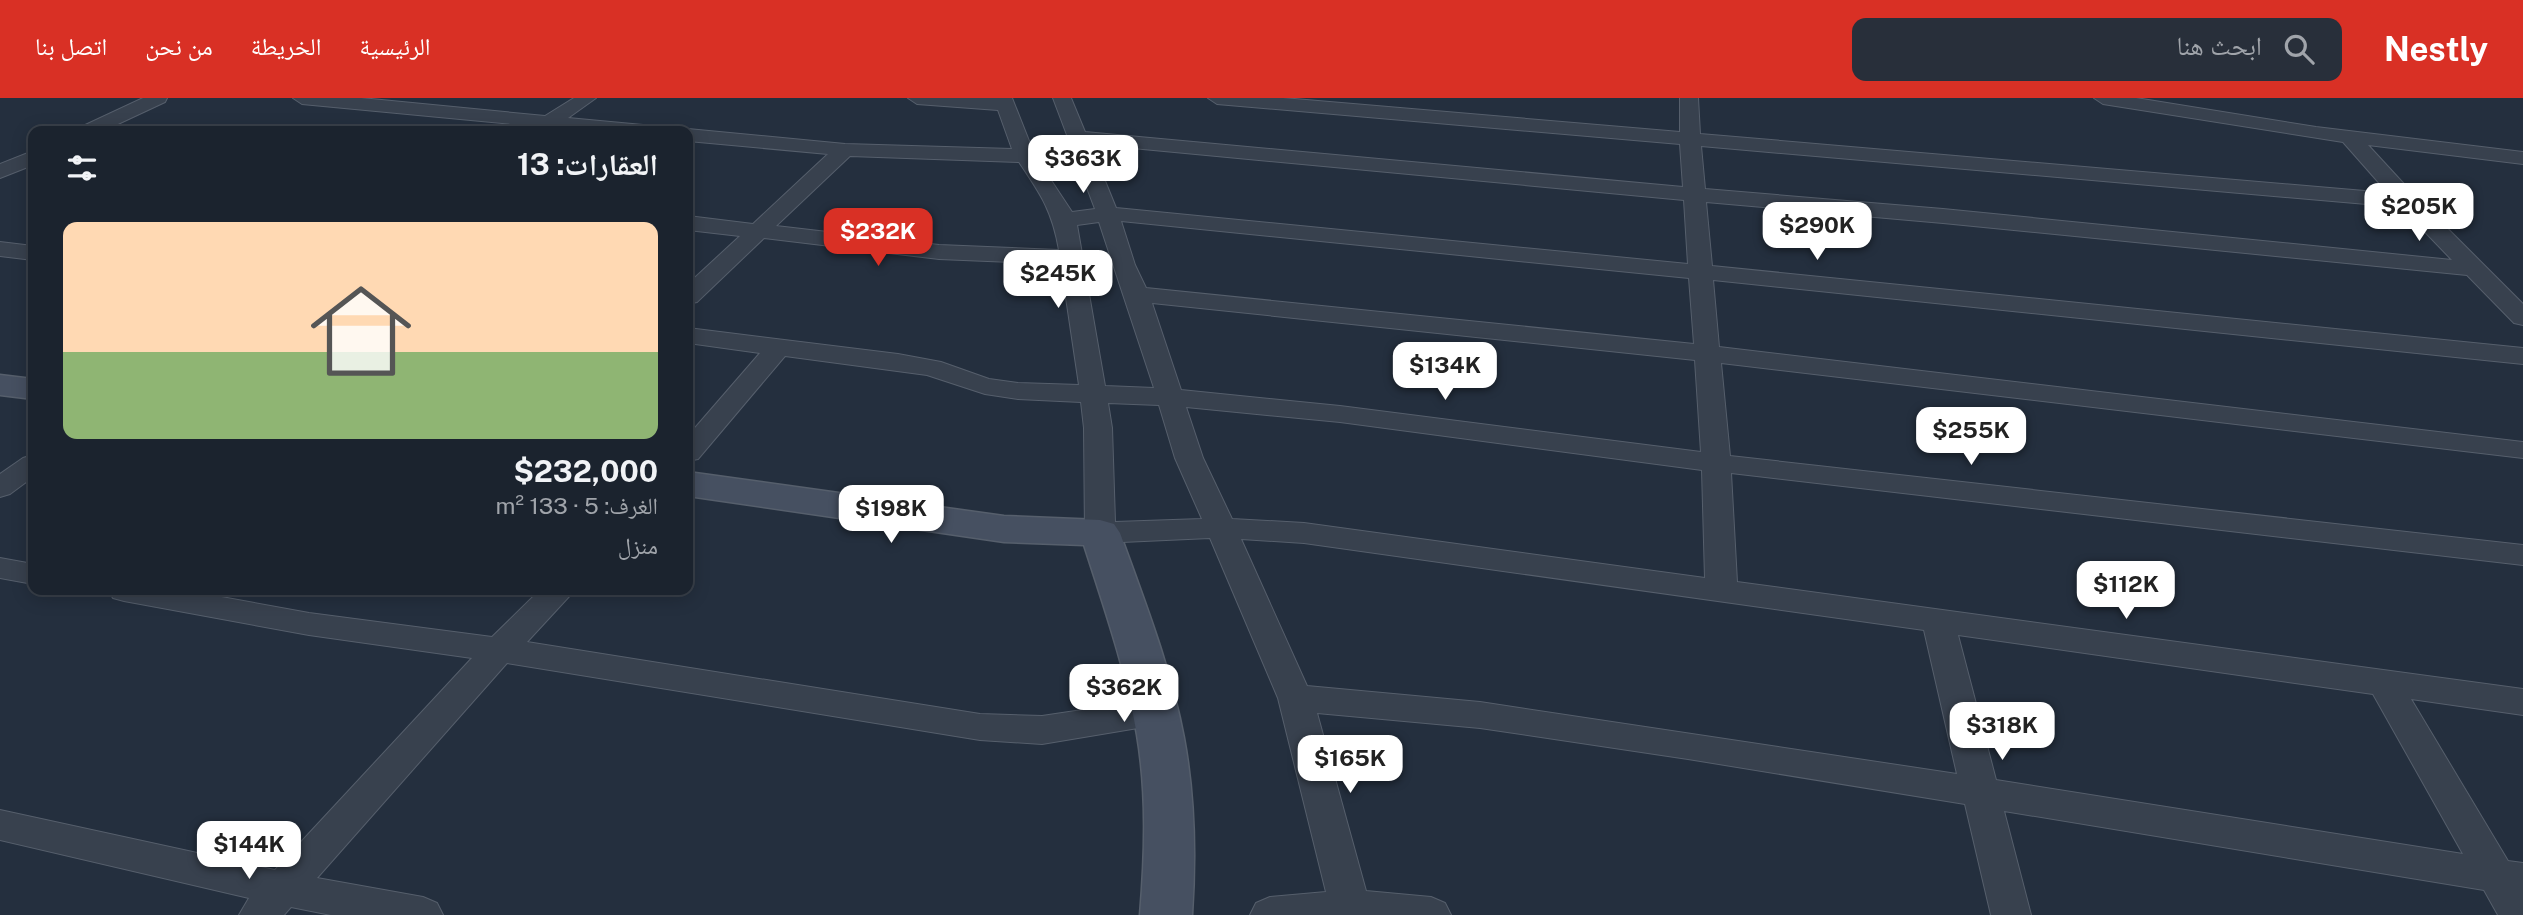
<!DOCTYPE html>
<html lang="ar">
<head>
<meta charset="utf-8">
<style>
  :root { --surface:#1b232e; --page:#282f3a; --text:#f1f3f6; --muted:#a0a4aa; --line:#39404a; --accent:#d93025 }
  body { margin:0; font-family:"Public Sans","Noto Naskh Arabic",sans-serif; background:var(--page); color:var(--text); direction:rtl; height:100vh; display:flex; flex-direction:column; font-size:26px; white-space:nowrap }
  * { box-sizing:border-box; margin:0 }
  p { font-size:23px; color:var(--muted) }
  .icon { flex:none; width:38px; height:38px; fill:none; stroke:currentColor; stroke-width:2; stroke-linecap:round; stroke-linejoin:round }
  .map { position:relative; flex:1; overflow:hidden; direction:ltr }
  .panel { position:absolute; left:28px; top:28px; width:665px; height:469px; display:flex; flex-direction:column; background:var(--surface); border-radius:14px; box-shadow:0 4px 18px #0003,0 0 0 2px var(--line); direction:rtl }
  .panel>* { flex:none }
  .price { position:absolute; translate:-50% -60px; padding:0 16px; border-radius:14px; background:#fff; color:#222; font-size:23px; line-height:46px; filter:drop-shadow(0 2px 4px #0008) }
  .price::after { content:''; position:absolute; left:50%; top:42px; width:21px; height:16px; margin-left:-10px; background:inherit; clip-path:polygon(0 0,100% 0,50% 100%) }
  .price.selected { background:var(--accent); color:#fff }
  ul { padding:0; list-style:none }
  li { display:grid; align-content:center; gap:14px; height:371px; padding:0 35px }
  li+li { border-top:2px solid var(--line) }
  li span { display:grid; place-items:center; height:217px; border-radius:14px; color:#555 }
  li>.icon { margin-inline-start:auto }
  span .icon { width:126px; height:126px; fill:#fffc; stroke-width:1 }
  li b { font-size:30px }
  h2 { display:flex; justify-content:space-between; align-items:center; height:84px; padding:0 35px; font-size:30px }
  header { display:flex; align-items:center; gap:42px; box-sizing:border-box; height:98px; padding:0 35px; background:var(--accent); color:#fff }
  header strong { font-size:33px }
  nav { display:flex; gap:38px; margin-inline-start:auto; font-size:24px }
  .search { width:490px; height:63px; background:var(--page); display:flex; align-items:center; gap:18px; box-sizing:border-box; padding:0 24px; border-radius:14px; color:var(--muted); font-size:26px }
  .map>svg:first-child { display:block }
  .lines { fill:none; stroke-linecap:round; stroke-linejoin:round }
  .street-casing { stroke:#565f6c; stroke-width:2 }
  .secondary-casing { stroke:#565f6c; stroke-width:3 }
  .street { fill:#38414e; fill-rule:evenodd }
  .secondary { fill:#465061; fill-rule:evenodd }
</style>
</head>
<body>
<header>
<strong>Nestly</strong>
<div class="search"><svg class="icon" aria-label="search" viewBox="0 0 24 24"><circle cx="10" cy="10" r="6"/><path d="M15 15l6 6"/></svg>ابحث هنا</div>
<nav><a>الرئيسية</a><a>الخريطة</a><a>من نحن</a><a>اتصل بنا</a></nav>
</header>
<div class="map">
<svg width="2523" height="817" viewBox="0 0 2523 817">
  <rect width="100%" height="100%" fill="#242f3e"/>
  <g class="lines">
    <defs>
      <g id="street">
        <polygon points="143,0 167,0 165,4 103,33 78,33 81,29"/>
        <polygon points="293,0 361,0 545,18 574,0 596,0 568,20 643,27 653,33 585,33 302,6"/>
        <path d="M908,0H1012L1035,58L1072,114L1095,111L1053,0H1071L1085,34L1683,89L1680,46L1217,6L1208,0H1283L1680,34V0H1698L1700,36L2388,95L2343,44L2103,6L2094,0H2136L2316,29L2523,54V66L2368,47L2415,98L2523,206V227L2514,225L2467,177L1943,125L1706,104L1712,168L2523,250V266L1713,182L1719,249L2523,344V360L1721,265L1730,358L2523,447V467L1731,375L1737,484L2523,591V617L2411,601L2508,763L2523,765V817H2498L2484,792L2004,713L2031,817H1991L1965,706L1688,661L1480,630L1317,615L1366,793L1431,799L1445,805L1451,817H1250L1256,805L1270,799L1326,794L1278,600L1210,440L1100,445L1089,442L1085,435L1084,330L1081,304L1018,301L985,296L927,277L785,258L698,361L688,363V338L760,255L688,245V230L898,256L941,264L989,281L1018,285L1079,287L1061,166L939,161L764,140L697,204L688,206V186L740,138L688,132V118L753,126L828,56L688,43V33H681L688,31L845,46L1012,51L998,12L917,6ZM1090,46L1684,102L1688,166L1116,110ZM1701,48L2401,109L2452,162L1943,111L1705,91ZM850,58L1019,64C1041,97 1052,112 1059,152L939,147L776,128ZM1121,123L1689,180L1694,246L1146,190L1135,167ZM1099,124L1154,290L1105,288L1077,127ZM1152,205L1695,262L1701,354L1340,308L1181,292ZM1108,305L1159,307L1175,360L1202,421L1115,424L1112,330ZM1186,309L1340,324L1702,372L1705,480L1304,425L1232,421L1203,360ZM1241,441L1304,445L1924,532L1957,676L1480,604L1307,588ZM1958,537L2373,596L2463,756L1996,682Z"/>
        <polygon points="33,53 33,67 0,80 0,66"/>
        <polygon points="0,144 33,148 33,162 0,158"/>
        <polygon points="33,357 33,379 10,396 0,399 0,376 23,360"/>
        <polygon points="0,460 33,466 33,486 0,480"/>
        <polygon points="108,492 183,492 309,515 492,539 540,492 575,492 527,544 980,616 1042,618 1156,601 1168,605 1174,614 1168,623 1156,627 1042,646 980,642 507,565 317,780 423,799 437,805 443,817 331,817 291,809 284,817 239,817 249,800 0,742 0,712 275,772 472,560 309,537 124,503 113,500"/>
      </g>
      <g id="secondary">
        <polygon points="0,277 33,281 33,301 0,297"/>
        <path d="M688,374L1004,418L1100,422L1114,426L1120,435C1144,502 1171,570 1184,640C1195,699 1196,758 1192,817H1140C1145,757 1147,696 1137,637C1126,572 1104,509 1084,447L1004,444L688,398Z"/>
      </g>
    </defs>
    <use href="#street" class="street-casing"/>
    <use href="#secondary" class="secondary-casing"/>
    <use href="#street" class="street"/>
    <use href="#secondary" class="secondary"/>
  </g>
</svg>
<b class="price" style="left:1083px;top:97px">$363K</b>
<b class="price" style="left:2419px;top:145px">$205K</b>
<b class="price" style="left:1817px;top:164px">$290K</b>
<b class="price selected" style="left:878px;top:170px">$232K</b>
<b class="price" style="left:1058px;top:212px">$245K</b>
<b class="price" style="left:1445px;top:304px">$134K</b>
<b class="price" style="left:1971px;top:369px">$255K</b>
<b class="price" style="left:891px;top:447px">$198K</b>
<b class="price" style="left:2126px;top:523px">$112K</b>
<b class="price" style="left:1124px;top:626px">$362K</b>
<b class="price" style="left:2002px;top:664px">$318K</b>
<b class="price" style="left:1350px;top:697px">$165K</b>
<b class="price" style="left:249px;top:783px">$144K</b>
<section class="panel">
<h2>العقارات: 13<svg class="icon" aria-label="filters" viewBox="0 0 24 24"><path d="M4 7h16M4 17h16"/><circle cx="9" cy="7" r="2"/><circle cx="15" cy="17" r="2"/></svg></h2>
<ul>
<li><span style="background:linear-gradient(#ffd9b3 60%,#8fb573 0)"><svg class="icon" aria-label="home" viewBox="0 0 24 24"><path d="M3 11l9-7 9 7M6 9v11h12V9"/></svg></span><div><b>$232,000</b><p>الغرف: 5 · 133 m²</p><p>منزل</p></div></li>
</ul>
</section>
</div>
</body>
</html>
